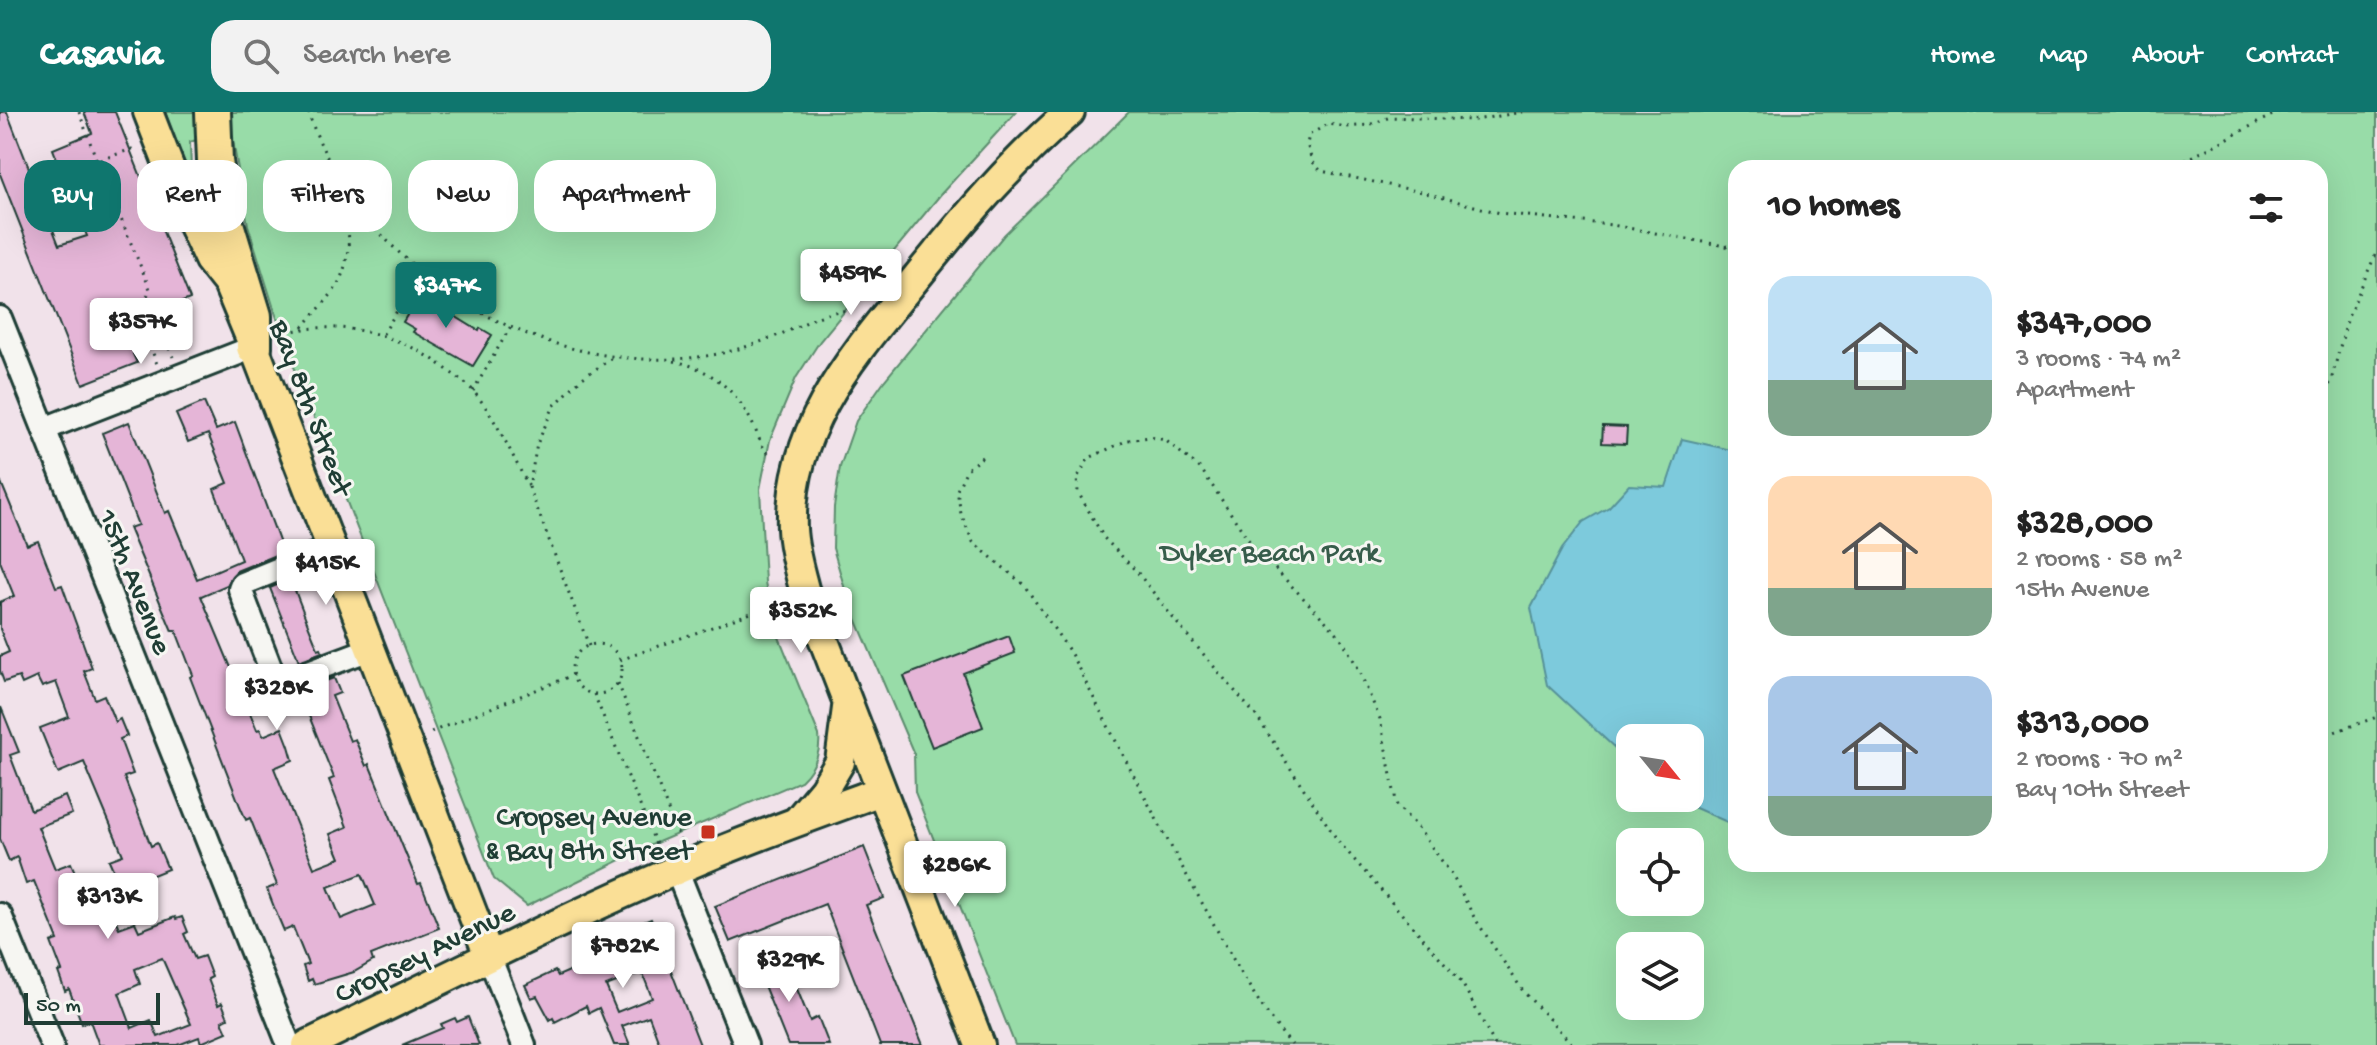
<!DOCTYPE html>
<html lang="en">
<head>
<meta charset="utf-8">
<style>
  :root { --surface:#fff; --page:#f2f2f2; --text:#222; --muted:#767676; --accent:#0f766e }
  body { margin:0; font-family:"Gochi Hand",sans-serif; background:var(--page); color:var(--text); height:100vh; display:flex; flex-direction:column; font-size:30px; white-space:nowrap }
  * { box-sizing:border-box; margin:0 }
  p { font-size:26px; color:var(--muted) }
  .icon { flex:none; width:44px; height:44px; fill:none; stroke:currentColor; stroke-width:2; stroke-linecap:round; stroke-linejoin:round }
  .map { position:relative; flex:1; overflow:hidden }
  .drawer { position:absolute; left:1728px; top:48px; width:600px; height:712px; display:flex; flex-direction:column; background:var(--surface); border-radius:24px; box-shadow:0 8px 32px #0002 }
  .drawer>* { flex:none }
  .banner { position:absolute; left:24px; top:48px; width:760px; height:72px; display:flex; gap:16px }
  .needle { width:52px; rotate:120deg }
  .buttons { position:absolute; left:1616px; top:612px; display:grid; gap:16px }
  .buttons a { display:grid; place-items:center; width:88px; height:88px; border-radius:16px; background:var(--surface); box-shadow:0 8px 32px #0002; font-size:40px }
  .scale { position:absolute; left:24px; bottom:20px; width:136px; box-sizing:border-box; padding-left:8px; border:4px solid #1f3d34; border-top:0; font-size:22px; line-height:28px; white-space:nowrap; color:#1f3d34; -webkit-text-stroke:6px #f6f6f2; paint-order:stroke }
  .price { position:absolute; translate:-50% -68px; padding:0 18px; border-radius:8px; background:#fff; color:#222; font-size:26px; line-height:52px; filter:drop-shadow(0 2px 4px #0008) }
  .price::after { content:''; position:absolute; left:50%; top:48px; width:24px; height:18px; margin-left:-12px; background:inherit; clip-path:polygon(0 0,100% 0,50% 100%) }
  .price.current { background:var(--accent); color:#fff }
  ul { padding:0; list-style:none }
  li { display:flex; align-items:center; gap:24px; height:200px; padding:0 40px }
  li span { display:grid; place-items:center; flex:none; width:224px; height:160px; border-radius:24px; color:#555 }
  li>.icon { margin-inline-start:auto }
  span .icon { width:96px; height:96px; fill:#fffc; stroke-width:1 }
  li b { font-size:34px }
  h2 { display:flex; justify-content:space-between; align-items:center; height:96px; padding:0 40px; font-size:34px }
  .tag { padding:0 28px; border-radius:24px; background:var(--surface); box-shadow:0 8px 32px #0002; font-size:28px; line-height:72px }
  .tag.current { background:var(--accent); color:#fff }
  header { display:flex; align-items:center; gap:48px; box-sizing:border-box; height:112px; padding:0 40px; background:var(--accent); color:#fff }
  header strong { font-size:38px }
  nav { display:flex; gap:44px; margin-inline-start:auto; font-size:28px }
  .search { width:560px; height:72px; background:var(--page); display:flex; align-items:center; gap:20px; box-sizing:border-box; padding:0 28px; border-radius:24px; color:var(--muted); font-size:30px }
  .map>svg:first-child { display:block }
  .green { fill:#98dca8; stroke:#5c8c6e; stroke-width:2; fill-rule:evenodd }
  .water { fill:#7dcadc; stroke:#579299; stroke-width:2 }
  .building { fill:#e5b5d7; stroke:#1f3d34; stroke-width:2; fill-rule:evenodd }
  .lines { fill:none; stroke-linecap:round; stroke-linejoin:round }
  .minor-casing { stroke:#1f3d34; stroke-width:28 }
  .major-casing { stroke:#1f3d34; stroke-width:34 }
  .highway-casing { stroke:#1f3d34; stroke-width:40 }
  .path { stroke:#1f3d34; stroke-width:3; stroke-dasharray:2 6; stroke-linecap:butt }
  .minor { stroke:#f6f6f2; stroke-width:22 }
  .major { stroke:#fadf96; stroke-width:28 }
  .highway { stroke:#fadf96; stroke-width:34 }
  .poi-dot { fill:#c8321e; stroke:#f6f6f2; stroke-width:3 }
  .labels { text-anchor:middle; stroke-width:6; stroke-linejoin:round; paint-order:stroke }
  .street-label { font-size:30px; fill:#1f3d34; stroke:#f6f6f2 }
  .park-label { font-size:30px; fill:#375d4b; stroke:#f6f6f2 }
  .poi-label { font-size:30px; fill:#1f3d34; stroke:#f6f6f2; text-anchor:end }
</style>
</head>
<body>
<header>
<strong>Casavia</strong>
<div class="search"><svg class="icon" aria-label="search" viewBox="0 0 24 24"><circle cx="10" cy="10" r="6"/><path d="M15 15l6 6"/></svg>Search here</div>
<nav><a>Home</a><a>Map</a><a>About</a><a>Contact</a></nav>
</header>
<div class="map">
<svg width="2377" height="933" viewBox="0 0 2377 933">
  <rect width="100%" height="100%" fill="#f1e2ea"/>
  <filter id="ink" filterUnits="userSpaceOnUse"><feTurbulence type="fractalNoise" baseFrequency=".0125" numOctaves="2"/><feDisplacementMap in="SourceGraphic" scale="16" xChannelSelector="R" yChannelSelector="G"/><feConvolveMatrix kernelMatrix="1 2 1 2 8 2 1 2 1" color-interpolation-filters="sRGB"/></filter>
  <g filter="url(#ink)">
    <g class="green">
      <polygon points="165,0 219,0 218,21 190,30 191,58 185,52"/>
      <path d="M232,0H1016L941,82L820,229L796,266L770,328L760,377L765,470L772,508L819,623C821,642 815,656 801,669L649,734L527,794L494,767L284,229L248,113L231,18Z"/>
      <path d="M1129,0H2377V933H1015L915,680L914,642L848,488L833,436L834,395L840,355L856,309L884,269L1004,123ZM1736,56H2320V752H1736ZM1630,626H1690V686H1630ZM1630,730H1690V790H1630ZM1630,834H1690V894H1630Z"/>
    </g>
    <polygon class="water" points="1682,327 1736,339 1736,714 1673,686 1690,686 1690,626 1630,626 1630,650 1547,573 1531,496 1562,437 1583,410 1609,395 1629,373 1666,375"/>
    <g class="building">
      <polygon points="0,0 7,0 59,133 87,124 53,37 92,21 84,0 115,0 190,187 170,195 181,223 133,242 137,251 83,272 0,62"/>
      <polygon points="421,180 434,188 432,190 479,219 480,216 492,223 473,254 413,220 415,217 403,210"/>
      <path d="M204,290L216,318L235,310L283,440L236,459L227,473L201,484L257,618L260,617L263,624L282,616L289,634L293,648L274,656L314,756L340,746L330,722L347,715L329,668L334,666L305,594L301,596L294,580L334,566L340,581L332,584L350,629L355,627L366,654L369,652L418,772L421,771L439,816L371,843L373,849L354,860L314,872L312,867L308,869L303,854L308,852L293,815L284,819L276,800L267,777L277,773L250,706L246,708L240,694L190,565L193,563L176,519H172L129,416L138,413L102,321L129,310L165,401L169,399L197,467L241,448L214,377L228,371L208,322L188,330L176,302ZM362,762L375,793L341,807L328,775Z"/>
      <polygon points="1603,314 1627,315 1626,332 1602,331"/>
      <polygon points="0,368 27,433 38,429 56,475 62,473 92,556 84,559 95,587 104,583 115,610 120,607 127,624 120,627 133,662 124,665 151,734 157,731 168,757 121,776 109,748 123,743 84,650 58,661 41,619 40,616 69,605 56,570 42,575 37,565 22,572 19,565 4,570 0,559 0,544 9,540 0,517 0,490 14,484 0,449"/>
      <polygon points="293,466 291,468 309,515 318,537 321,536 322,540 299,549 270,476"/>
      <polygon points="1009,524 1015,541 963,561 983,615 932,635 904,564"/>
      <path d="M1,595L19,640L10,643L31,698L65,684L72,702L38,715L55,757L71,751L92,801L109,794L119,816L135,810L139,819L175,805L176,807L182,805L188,820L184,822L195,847L204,844L212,865L208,867L218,893L222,891L228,906L222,909L227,920L201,931L199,925L178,933H99L90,909L82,912L69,877L65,879L58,860L62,859L51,830L58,828L34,769L26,772L17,745L9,749L0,727ZM162,846L191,912L158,925L151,908L132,916L119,881L140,872L135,857Z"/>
      <polygon points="864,735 884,786 866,793 923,933 880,933 825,792 730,830 715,794"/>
      <path d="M651,807L700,933H660L649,904L622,914L630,933H614L599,896L589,901L586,894L555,910L553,906L550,908L537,884L531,886L525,873L555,859L558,864L614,840L613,837L630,830L626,817ZM642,860L652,886L617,900L606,874Z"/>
      <polygon points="782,840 810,909 818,905 829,933 788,933 755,851"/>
      <polygon points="468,905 479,933 402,933 443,916 441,912 455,906 457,910"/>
    </g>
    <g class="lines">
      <defs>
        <g id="minor">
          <polyline points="0,206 289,933"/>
          <polyline points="44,317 254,235"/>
          <polyline points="331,436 242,472 240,477 275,568 279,571 370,537"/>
          <polyline points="677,759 746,933"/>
          <polyline points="0,803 52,933"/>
          <polyline points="489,844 524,933"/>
        </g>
        <g id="major">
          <polyline points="148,0 188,103 209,148 228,172 254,235 489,844"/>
          <polyline points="798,708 824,677 840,650 847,596"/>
          <path d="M307,933C442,868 577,799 716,741C770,719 826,699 881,679"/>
          <path d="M980,933L804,477C799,457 793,438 792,417C788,312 859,237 920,161C966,104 1014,48 1070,0"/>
        </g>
        <polyline id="highway" points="213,0 215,49 223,102 254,204 254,235"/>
      </defs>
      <use href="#minor" class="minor-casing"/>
      <use href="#major" class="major-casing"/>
      <use href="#highway" class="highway-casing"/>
      <g class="path">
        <polyline points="79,0 97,49 138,35"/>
        <path d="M308,0C362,161 544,271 712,243C736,239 759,231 781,222C801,214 828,196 850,199"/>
        <polyline points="1523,0 1475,8 1390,5 1369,13 1347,15 1328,12 1309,23 1307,32 1312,49 1321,59 1422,80 1500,101 1612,113 1736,136"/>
        <polyline points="97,49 150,177 139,204 157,252"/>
        <polyline points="2171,56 2278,0"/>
        <path d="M303,215C314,201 331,186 339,170C354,139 349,102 340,70"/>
        <path d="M279,222C338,206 403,221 450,260C458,266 468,272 474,280C497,307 512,344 529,375"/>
        <polyline points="383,222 420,161"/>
        <polyline points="166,229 173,245"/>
        <path d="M674,249C713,257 739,281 755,317C760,328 762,337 772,344"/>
        <polyline points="473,279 511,214"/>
        <polyline points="2320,295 2331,269 2348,205 2377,139"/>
        <path d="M982,345L967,357L957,378L961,402L973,430L1024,473L1070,540C1113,623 1155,707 1201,789C1229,839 1254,890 1292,933"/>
        <circle cx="597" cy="557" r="25"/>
        <polyline points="589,534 529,375 537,332 554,294 581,267 615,244"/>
        <polyline points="620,548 776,492"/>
        <polyline points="618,571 681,731"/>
        <polyline points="594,582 660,742"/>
        <polyline points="431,620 573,563"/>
        <polyline points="2320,625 2377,605"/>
        <polyline points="1495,933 1462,871 1338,729 1257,605 1181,516 1138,461 1104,426 1078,380 1077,366 1089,346 1128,328 1150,325 1165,328 1201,357 1252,433 1340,524 1358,556 1380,607 1397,694 1415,712 1452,763 1474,805 1523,879 1573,933"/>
      </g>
      <use href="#minor" class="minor"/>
      <use href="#major" class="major"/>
      <use href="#highway" class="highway"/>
    </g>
  </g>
  <rect class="poi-dot" x="700" y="712" width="16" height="16" rx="4"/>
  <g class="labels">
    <g class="street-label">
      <text transform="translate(313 295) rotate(69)" y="10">Bay 8th Street</text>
      <text transform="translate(137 469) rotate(68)" y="10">15th Avenue</text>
      <text transform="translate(424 839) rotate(-26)" y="10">Cropsey Avenue</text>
    </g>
    <g class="park-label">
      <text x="1270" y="449">Dyker Beach Park</text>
    </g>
    <g class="poi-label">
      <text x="692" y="713">Cropsey Avenue<tspan x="692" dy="34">&amp; Bay 8th Street</tspan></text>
    </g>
  </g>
</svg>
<div class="buttons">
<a><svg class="needle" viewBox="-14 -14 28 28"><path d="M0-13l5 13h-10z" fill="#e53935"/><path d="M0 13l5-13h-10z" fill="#767676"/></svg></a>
<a><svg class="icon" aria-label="locate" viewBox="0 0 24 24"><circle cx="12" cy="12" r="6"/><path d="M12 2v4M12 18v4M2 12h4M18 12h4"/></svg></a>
<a><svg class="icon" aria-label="layers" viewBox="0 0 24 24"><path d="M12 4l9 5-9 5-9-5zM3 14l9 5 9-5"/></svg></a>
</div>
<div class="scale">50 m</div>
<b class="price" style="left:851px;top:205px">$459K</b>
<b class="price current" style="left:446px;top:218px">$347K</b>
<b class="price" style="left:141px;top:254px">$357K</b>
<b class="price" style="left:326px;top:495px">$415K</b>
<b class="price" style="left:801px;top:543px">$352K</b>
<b class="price" style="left:277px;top:620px">$328K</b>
<b class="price" style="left:955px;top:797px">$286K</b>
<b class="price" style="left:108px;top:829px">$313K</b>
<b class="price" style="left:623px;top:878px">$782K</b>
<b class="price" style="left:789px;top:892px">$329K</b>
<div class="banner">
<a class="tag current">Buy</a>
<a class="tag">Rent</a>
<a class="tag">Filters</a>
<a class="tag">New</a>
<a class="tag">Apartment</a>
</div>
<section class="drawer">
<h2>10 homes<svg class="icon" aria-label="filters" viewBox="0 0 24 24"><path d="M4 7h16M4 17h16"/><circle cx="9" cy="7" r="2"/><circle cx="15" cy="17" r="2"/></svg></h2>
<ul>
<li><span style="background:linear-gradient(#bfe0f5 65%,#7fa58c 0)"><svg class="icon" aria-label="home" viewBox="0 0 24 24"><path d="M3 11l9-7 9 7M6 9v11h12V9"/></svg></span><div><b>$347,000</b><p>3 rooms · 74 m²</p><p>Apartment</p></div></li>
<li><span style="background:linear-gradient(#ffd9b3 70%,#7fa58c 0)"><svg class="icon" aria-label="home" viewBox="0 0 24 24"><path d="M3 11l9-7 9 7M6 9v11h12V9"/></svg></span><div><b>$328,000</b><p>2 rooms · 58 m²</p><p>15th Avenue</p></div></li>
<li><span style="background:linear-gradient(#a9c7e8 75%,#7fa58c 0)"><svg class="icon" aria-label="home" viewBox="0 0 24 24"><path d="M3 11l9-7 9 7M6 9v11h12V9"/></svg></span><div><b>$313,000</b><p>2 rooms · 70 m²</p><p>Bay 10th Street</p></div></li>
</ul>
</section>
</div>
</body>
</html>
